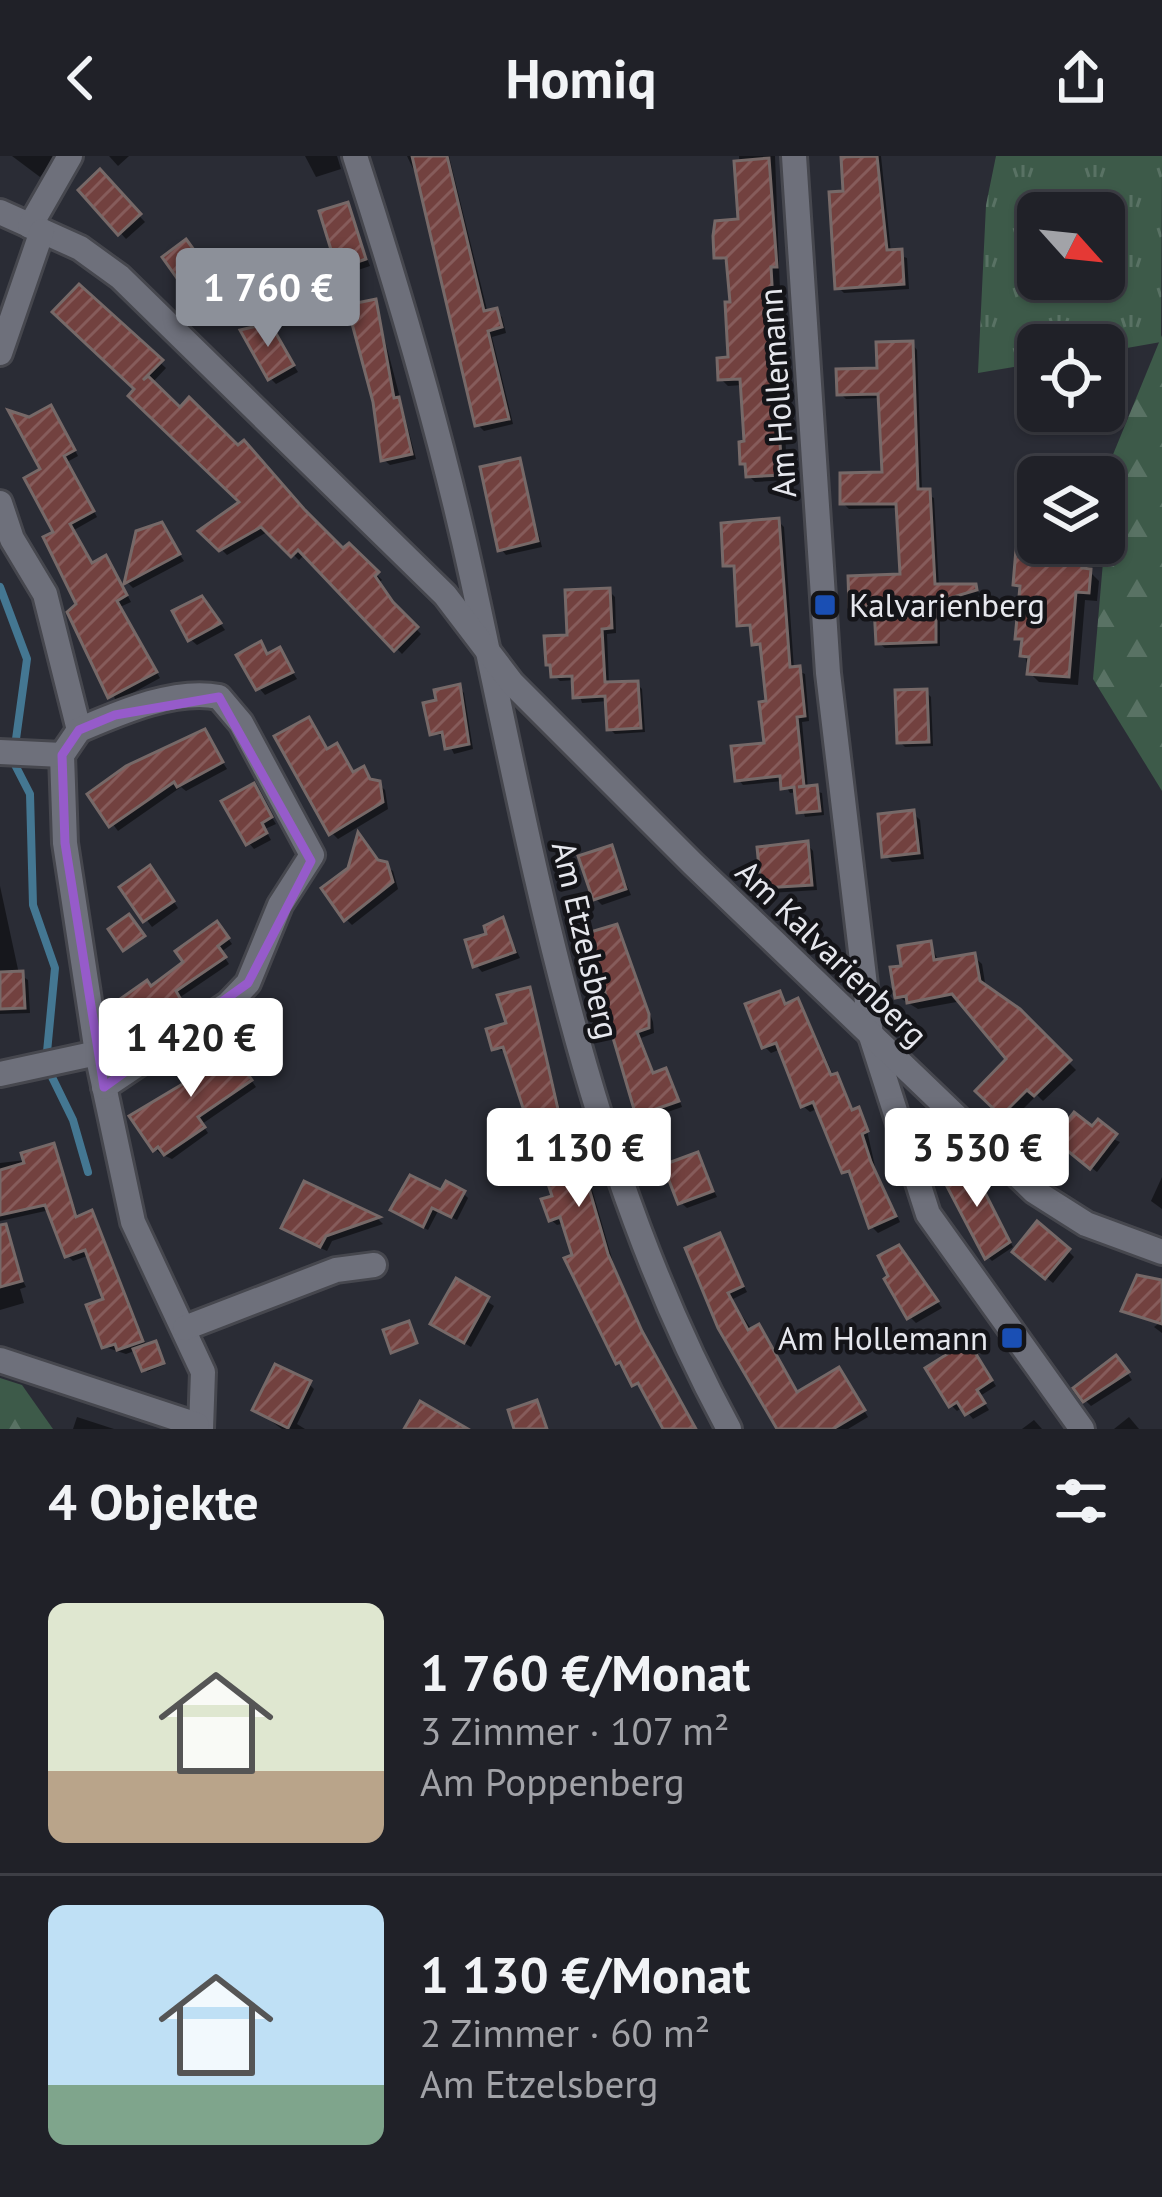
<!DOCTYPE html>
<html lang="de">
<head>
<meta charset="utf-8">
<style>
  :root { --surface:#202128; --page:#2d2e34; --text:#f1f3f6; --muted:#a2a3a8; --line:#3d3e45; --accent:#8c9099 }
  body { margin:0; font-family:"PT Sans",sans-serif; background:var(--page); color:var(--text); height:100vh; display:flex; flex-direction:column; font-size:45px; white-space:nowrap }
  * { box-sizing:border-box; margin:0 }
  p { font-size:39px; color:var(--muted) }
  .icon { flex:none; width:66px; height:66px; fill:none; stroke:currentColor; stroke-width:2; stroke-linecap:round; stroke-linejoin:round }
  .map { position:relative; height:1273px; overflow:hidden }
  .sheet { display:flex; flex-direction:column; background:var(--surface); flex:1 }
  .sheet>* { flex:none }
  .needle { width:78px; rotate:117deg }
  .buttons { position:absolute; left:1017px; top:36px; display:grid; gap:24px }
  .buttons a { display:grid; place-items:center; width:108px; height:108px; border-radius:18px; background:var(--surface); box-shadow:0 3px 9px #0004,0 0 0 3px var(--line); font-size:60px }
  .price { position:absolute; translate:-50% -102px; padding:0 27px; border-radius:12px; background:#fff; color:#222; font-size:39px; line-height:78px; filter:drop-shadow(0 3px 6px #0008) }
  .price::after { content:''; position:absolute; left:50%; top:72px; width:36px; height:27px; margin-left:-18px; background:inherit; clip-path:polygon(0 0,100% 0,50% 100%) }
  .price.selected { background:var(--accent); color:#fff }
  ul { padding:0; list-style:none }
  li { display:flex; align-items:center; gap:36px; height:300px; padding:0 48px }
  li+li { border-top:3px solid var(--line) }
  li span { display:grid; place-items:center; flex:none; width:336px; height:240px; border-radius:18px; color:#555 }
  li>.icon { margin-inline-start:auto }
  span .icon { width:144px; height:144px; fill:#fffc; stroke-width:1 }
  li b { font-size:51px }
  h2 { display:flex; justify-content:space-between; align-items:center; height:144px; padding:0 48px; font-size:51px }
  header { display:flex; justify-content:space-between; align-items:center; height:156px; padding:0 48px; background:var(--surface); font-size:54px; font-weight:700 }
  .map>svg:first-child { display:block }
  .grass { fill:url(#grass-tufts); fill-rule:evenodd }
  .forest { fill:url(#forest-firs) }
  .shadow { fill:#0007 }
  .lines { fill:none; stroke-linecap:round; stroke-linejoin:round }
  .stream { stroke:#447792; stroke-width:8 }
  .building { fill:url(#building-hatch); stroke:#766968; stroke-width:3 }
  .street-casing { stroke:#46474e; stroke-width:30 }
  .street { stroke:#6e707b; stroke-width:24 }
  .marked { fill:none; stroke:#965bca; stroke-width:9; stroke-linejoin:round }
  .transit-dot { fill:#1a4fb4; stroke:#141418; stroke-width:4.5 }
  .labels { text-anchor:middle; stroke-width:9; stroke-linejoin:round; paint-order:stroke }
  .street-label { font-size:33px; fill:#e6e7ed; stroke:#141418 }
  .poi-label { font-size:33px; fill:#e6e7ed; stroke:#141418; text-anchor:start }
</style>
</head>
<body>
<header><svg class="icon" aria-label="back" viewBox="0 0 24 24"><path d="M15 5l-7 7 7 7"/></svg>Homiq<svg class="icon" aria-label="share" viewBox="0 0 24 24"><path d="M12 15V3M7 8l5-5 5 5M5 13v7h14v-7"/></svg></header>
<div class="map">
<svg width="1162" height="1273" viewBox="0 0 1162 1273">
  <defs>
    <pattern id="grass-tufts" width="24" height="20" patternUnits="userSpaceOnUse" patternTransform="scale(3)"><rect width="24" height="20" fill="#3d5a49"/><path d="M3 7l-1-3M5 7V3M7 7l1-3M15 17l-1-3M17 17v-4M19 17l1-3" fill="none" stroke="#597264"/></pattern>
    <pattern id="forest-firs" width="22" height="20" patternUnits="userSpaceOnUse" patternTransform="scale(3)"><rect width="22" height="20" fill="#3d5a49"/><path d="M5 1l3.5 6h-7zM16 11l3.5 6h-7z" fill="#597264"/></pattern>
    <pattern id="building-hatch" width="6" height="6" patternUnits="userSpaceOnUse" patternTransform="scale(3)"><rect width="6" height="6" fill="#72413f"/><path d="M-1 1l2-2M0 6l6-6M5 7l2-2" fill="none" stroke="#865c5b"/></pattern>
  </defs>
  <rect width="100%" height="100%" fill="#2a2c35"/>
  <path class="grass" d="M996,0H1162L1161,186L1104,196V189H1038V207L978,217L986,49ZM1038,57H1104V123H1038Z"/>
  <g class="forest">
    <polygon points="1162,179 1162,635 1093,523 1112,301"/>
    <polygon points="0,1222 22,1229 53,1273 0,1273"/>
  </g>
  <g class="shadow">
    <polygon points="12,0 53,0 55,2 40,21"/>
    <polygon points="109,0 129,0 118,10"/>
    <polygon points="305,0 337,0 341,13 316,21"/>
    <polygon points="407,0 449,0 488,158 496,155 502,161 506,177 492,181 513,268 484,275 478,269 418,23"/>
    <polygon points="739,0 775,0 787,324 755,326 749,320 743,307 748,288 743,229 728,230 721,223 731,204 733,149 730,107 717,101 742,65"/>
    <polygon points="843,0 881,0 891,97 907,102 909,133 844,137 838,131 846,38"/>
    <polygon points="100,18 145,66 126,83 82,34"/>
    <polygon points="347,50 370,110 346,118 339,111"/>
    <polygon points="192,93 225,138 205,153 199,147"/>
    <polygon points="79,133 166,212 152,227 344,397 349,391 382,424 378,427 398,455 421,478 402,498 305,398 299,404 269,375 227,399 203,375 244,346 138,234"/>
    <polygon points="375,146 416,303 390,309 384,304 376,246"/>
    <polygon points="269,170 298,216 276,228 270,222"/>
    <polygon points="912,188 917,194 922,336 934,342 939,431 974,431 981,439 940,451 940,490 885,492 879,487 878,455 858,456 852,450 903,421 899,352 849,353 843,347 885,319 882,242 846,243 840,237"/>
    <polygon points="56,258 78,300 67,306 97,361 74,374 93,410 111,409 131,446 120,451 160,522 116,546 57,377 29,264"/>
    <polygon points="519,306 542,391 506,399 501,393"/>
    <polygon points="1038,346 1038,387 1092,387 1090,416 1099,425 1097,445 1085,444 1078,529 1039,526 1030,517 1019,481 1023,435 1016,428"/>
    <polygon points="778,365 784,371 794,513 805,518 809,565 802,566 808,633 822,637 824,659 805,661 798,636 790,637 783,625 743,629 738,623 767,590 764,493 755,487 754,473 740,468 737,414 726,409"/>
    <polygon points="161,369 184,405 133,432 128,427 139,377"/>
    <polygon points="609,435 615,441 616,477 607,478 609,529 637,528 642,533 645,576 615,578 610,573 608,545 582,547 575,524 560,525 554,519 570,482"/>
    <polygon points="208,450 225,474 197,489 190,483"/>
    <polygon points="260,489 269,500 279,495 297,523 265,539 259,532"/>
    <polygon points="459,531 464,537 473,593 454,598 446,581 433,577"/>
    <polygon points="926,536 931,541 933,590 905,591 900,586"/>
    <polygon points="309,564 328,596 337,591 355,618 363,614 385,634 388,653 338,683 332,677"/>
    <polygon points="204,577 227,613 186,635 181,631 118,675 91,639"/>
    <polygon points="253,631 276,668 265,673 271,684 254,693 249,687"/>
    <polygon points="913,657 920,664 924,703 892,706 885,699"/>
    <polygon points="807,688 813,695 817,734 770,737 764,731"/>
    <polygon points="611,692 631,739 602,749 595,742"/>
    <polygon points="379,707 393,715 398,733 352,769 346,763"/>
    <polygon points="156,719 178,752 152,771 123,732"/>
    <polygon points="0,730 19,818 28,824 30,857 0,858"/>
    <polygon points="503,765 520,802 482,816 476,809"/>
    <polygon points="617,771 653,866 654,877 641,882 655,919 665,915 671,921 682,951 645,964 609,840"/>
    <polygon points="222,774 232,788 221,796 229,808 179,842 184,848 170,858 174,864 152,880 146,875 152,833"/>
    <polygon points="930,788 939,806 974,801 982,808 986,833 1018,855 1076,914 1043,945 1037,939 1010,966 979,935 1011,904 962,845 918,853 897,840 905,812"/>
    <polygon points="530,835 562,961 587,1016 613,1106 647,1184 696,1273 666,1273 644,1232 618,1206 579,1133 568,1104 576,1101 565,1067 557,1069 551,1064 555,1042 508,896 494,893"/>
    <polygon points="779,838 787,850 797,845 803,851 834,921 842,926 854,956 864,961 876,1015 900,1066 878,1077 872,1071 854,1020 844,1016 819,952 810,956 803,950 781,893 771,897 765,891"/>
    <polygon points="230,894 256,931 202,968 208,977 172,1003 161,998 155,993 205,918"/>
    <polygon points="1093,974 1120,986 1097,1016 1062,989"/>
    <polygon points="53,991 79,1063 92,1058 97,1064 147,1191 157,1191 164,1209 147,1216 137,1194 126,1198 105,1191 107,1145 90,1099 73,1105 67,1099 50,1054 0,1065 0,1007 26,1004"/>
    <polygon points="697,1000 717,1041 687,1052 680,1046"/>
    <polygon points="974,1016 1013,1091 992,1105 988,1101"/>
    <polygon points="1162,1021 1162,1053 1151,1045"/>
    <polygon points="305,1029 378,1063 383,1068 332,1085 327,1095 291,1078 285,1072"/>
    <polygon points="463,1037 468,1042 457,1064 438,1055 428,1074 399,1058 443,1038"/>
    <polygon points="0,1078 26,1131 20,1133 24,1147 0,1154"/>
    <polygon points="719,1081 747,1136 731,1144 798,1239 844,1221 868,1261 848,1273 780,1273 720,1170"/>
    <polygon points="1068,1095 1074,1101 1053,1127 1022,1102"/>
    <polygon points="905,1099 942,1152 916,1167 910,1161"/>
    <polygon points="457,1126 494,1150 471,1191 440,1173"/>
    <polygon points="1162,1128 1162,1177 1154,1171 1158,1168 1124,1155"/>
    <polygon points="973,1195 996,1230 980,1240 989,1254 973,1263 963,1251 957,1255 951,1249"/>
    <polygon points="1122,1209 1132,1224 1091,1250 1085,1244"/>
    <polygon points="309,1228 314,1233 297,1268 305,1273 282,1273 256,1254"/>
    <polygon points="77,1261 114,1273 73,1273"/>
    <polygon points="1129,1261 1139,1273 1114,1273"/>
    <polygon points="1034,1264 1042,1273 1022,1273"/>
  </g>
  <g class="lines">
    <g class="stream">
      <polyline points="0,431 27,503 16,583"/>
      <polyline points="13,605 30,638 33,749 55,812 47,896"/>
      <polyline points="50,917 73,964 88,1016"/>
    </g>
  </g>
  <g class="building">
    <polygon points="412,0 447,0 484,155 497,152 502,171 488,175 509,263 475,270"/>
    <polygon points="877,0 887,94 902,93 904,128 835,133 829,36 843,35 841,1"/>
    <polygon points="769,2 777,111 771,111 775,181 780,181 782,220 776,221 782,319 746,321 745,308 740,308 739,286 744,285 740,223 718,224 717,202 728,201 725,146 730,146 726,102 714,102 713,80 715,65 738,63 734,5"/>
    <polygon points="100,13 141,58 118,79 78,34"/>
    <polygon points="348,46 366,103 337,113 319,55"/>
    <polygon points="186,83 221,131 196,149 162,101"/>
    <polygon points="79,128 163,204 143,224 148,220 180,251 189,241 238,289 244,284 304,353 343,392 349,387 379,416 375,420 393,446 418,471 394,495 298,394 291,401 261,371 219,395 198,375 239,346 128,240 134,233 52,156"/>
    <polygon points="376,143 394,242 399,241 412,298 381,305 373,246 347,149"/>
    <polygon points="270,167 294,209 268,224 240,174"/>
    <polygon points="913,185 918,333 930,333 935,428 976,428 977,434 936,446 936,486 876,488 874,450 849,451 848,420 900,418 896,348 840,348 840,317 882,316 878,238 837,239 836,213 877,212 876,186"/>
    <polygon points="51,249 75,294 64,300 94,355 70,368 92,407 106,399 127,439 117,445 157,516 108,542 67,456 76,448 43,381 53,376 24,322 40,313 8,254 29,261"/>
    <polygon points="520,302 538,385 498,395 480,311"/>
    <polygon points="1022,322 1038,323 1038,387 1083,387 1082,412 1091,413 1089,437 1076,436 1069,521 1027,518 1029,501 1020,500 1022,483 1015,483 1020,430 1013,429"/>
    <polygon points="779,362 790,511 800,510 805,560 797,561 804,630 798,631 817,629 820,655 797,657 794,631 781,633 780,620 735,625 731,590 764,587 759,546 766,545 760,488 752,489 750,469 737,470 734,410 723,410 721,367"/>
    <polygon points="162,366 180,398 124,428 136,375"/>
    <polygon points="610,432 612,472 602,473 605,526 638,525 641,572 607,574 605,540 573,542 572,520 551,521 550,509 546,509 544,480 567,479 565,434"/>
    <polygon points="202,440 221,467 188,485 172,455"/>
    <polygon points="261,485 267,498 280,491 293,516 256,534 236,499"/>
    <polygon points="460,528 469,588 445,593 442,576 430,579 423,547 436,544 434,534"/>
    <polygon points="927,533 929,586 897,587 895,534"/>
    <polygon points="309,561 327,593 337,587 353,616 364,610 370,623 380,625 383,646 329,679 274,580"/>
    <polygon points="205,573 223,606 177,631 174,626 109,671 87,638 126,610"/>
    <polygon points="254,627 272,661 262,667 267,677 246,689 221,645"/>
    <polygon points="914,654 919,697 882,701 878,658"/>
    <polygon points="358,676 378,704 387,706 393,726 344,765 321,732 348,712"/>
    <polygon points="808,685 812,729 761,732 757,691"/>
    <polygon points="612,689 626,733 593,744 578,700"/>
    <polygon points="150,709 174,745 143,766 119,731"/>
    <polygon points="129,758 145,780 123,795 108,773"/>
    <polygon points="503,761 515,796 473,811 465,784 486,778 484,770"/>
    <polygon points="217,765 229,782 218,790 226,801 176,835 180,842 166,852 171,858 144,877 120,843 147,824 151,830 183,806 175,795"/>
    <polygon points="617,768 649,858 649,872 637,876 653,917 666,912 679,945 636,960 606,858 598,854 606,840 587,777"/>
    <polygon points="931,785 934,804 975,797 980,825 1020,853 1071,904 1034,940 1027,934 1001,960 975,935 1006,903 952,838 907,847 906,840 895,842 890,811 901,810 898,790"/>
    <polygon points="23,815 25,852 0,853 0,816"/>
    <polygon points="530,831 558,953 582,1008 608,1098 642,1175 696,1273 663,1273 638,1227 632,1230 620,1206 616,1208 564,1102 572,1099 560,1061 549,1065 541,1043 552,1040 503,891 492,894 486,873 506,867 497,839"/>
    <polygon points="780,835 785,848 798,842 831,919 837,917 852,954 859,951 868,975 862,978 871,1006 896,1060 869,1072 849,1015 842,1017 813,946 801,951 776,887 762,892 745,848"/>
    <polygon points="224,884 252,924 198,961 205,971 164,999 158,991 153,995 129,960 201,917 193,906 200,892 211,894"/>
    <polygon points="1074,956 1092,970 1098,963 1117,978 1090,1013 1053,983"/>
    <polygon points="54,987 76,1061 92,1054 143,1185 117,1194 115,1188 102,1192 86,1149 103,1143 85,1094 65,1101 45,1049 0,1059 0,1014 24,1007 21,997"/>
    <polygon points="698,996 713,1035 678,1048 663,1009"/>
    <polygon points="970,1007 1010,1086 985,1103 942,1021"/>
    <polygon points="410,1019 441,1034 446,1025 465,1035 451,1061 432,1052 423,1071 390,1054"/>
    <polygon points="304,1025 380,1061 326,1080 320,1091 281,1072"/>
    <polygon points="1037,1065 1070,1093 1045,1123 1012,1096"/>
    <polygon points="6,1068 22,1125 0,1131 0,1069"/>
    <polygon points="720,1077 743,1130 728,1137 748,1174 759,1168 797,1236 839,1211 865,1254 833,1273 777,1273 718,1172 685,1092"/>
    <polygon points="899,1089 938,1145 907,1163 884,1123 888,1120 878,1100"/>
    <polygon points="1137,1119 1162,1124 1162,1168 1121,1155"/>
    <polygon points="456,1122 489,1141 464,1187 430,1168"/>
    <polygon points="409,1165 417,1187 391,1197 383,1174"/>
    <polygon points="156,1185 164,1207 142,1215 133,1193"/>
    <polygon points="968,1185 992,1224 977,1234 985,1247 965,1259 957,1246 949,1251 925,1212"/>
    <polygon points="1116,1199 1129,1216 1083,1246 1073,1232"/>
    <polygon points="275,1208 311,1225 288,1272 252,1254"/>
    <polygon points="537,1244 547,1273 514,1273 508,1254"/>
    <polygon points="420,1245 468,1273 404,1273"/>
  </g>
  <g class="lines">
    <defs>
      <g id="street">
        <path d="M355,0C400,139 441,278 472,421C535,712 585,1009 729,1273"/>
        <polyline points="794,0 828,517 871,880 928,1058 1082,1273"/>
        <polyline points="0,56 80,92 120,121 445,439 512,527 693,708 1034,1035 1086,1068 1162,1096"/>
        <polyline points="30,70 70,0"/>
        <polyline points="0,197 42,75"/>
        <polyline points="0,347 12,383 45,438 79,574 62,599 65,687 97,897 133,1066 203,1216 201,1273"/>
        <path d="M79,574C119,557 175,532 219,541L241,567L312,699L280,749L248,827L228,848L104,931"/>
        <polyline points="0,596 62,599"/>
        <polyline points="0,918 97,897"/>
        <polyline points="185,1172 336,1114 374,1109"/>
        <polyline points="0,1204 197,1269"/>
      </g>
    </defs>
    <use href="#street" class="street-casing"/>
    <use href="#street" class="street"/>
  </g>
  <path class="marked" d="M219,541L311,705L248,827L104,931L65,687L62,599L79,574L115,559Z"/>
  <g class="transit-dot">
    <rect x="813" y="437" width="24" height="24" rx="6"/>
    <rect x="1000" y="1170" width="24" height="24" rx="6"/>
  </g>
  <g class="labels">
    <g class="street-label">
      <text transform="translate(777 237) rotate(-94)" y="12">Am Hollemann</text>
      <text transform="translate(586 784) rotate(77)" y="12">Am Etzelsberg</text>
      <text transform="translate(832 797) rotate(44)" y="12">Am Kalvarienberg</text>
    </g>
    <g class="poi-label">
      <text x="849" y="461">Kalvarienberg</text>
      <text x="988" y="1194" text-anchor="end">Am Hollemann</text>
    </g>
  </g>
</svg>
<div class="buttons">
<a><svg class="needle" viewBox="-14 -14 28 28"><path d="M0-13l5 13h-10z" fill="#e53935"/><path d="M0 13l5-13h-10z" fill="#a2a3a8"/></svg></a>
<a><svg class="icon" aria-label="locate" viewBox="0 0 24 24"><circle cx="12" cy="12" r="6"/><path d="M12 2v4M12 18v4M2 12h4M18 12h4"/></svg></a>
<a><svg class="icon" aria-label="layers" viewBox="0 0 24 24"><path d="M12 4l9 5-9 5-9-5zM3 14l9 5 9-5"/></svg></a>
</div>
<b class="price selected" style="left:268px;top:194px">1 760 €</b>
<b class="price" style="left:191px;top:944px">1 420 €</b>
<b class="price" style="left:579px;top:1054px">1 130 €</b>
<b class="price" style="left:977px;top:1054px">3 530 €</b>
</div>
<section class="sheet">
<h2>4 Objekte<svg class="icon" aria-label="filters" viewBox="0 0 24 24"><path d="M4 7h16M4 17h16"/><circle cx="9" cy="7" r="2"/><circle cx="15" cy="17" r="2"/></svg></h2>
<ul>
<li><span style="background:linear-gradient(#dfe7d0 70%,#b9a48a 0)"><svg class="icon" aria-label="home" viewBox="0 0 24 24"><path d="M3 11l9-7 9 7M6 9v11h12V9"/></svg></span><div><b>1 760 €/Monat</b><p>3 Zimmer · 107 m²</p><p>Am Poppenberg</p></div></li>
<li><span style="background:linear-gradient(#bfe0f5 75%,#7fa58c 0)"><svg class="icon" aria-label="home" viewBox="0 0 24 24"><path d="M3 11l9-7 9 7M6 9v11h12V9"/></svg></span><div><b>1 130 €/Monat</b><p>2 Zimmer · 60 m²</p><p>Am Etzelsberg</p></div></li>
</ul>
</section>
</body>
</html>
